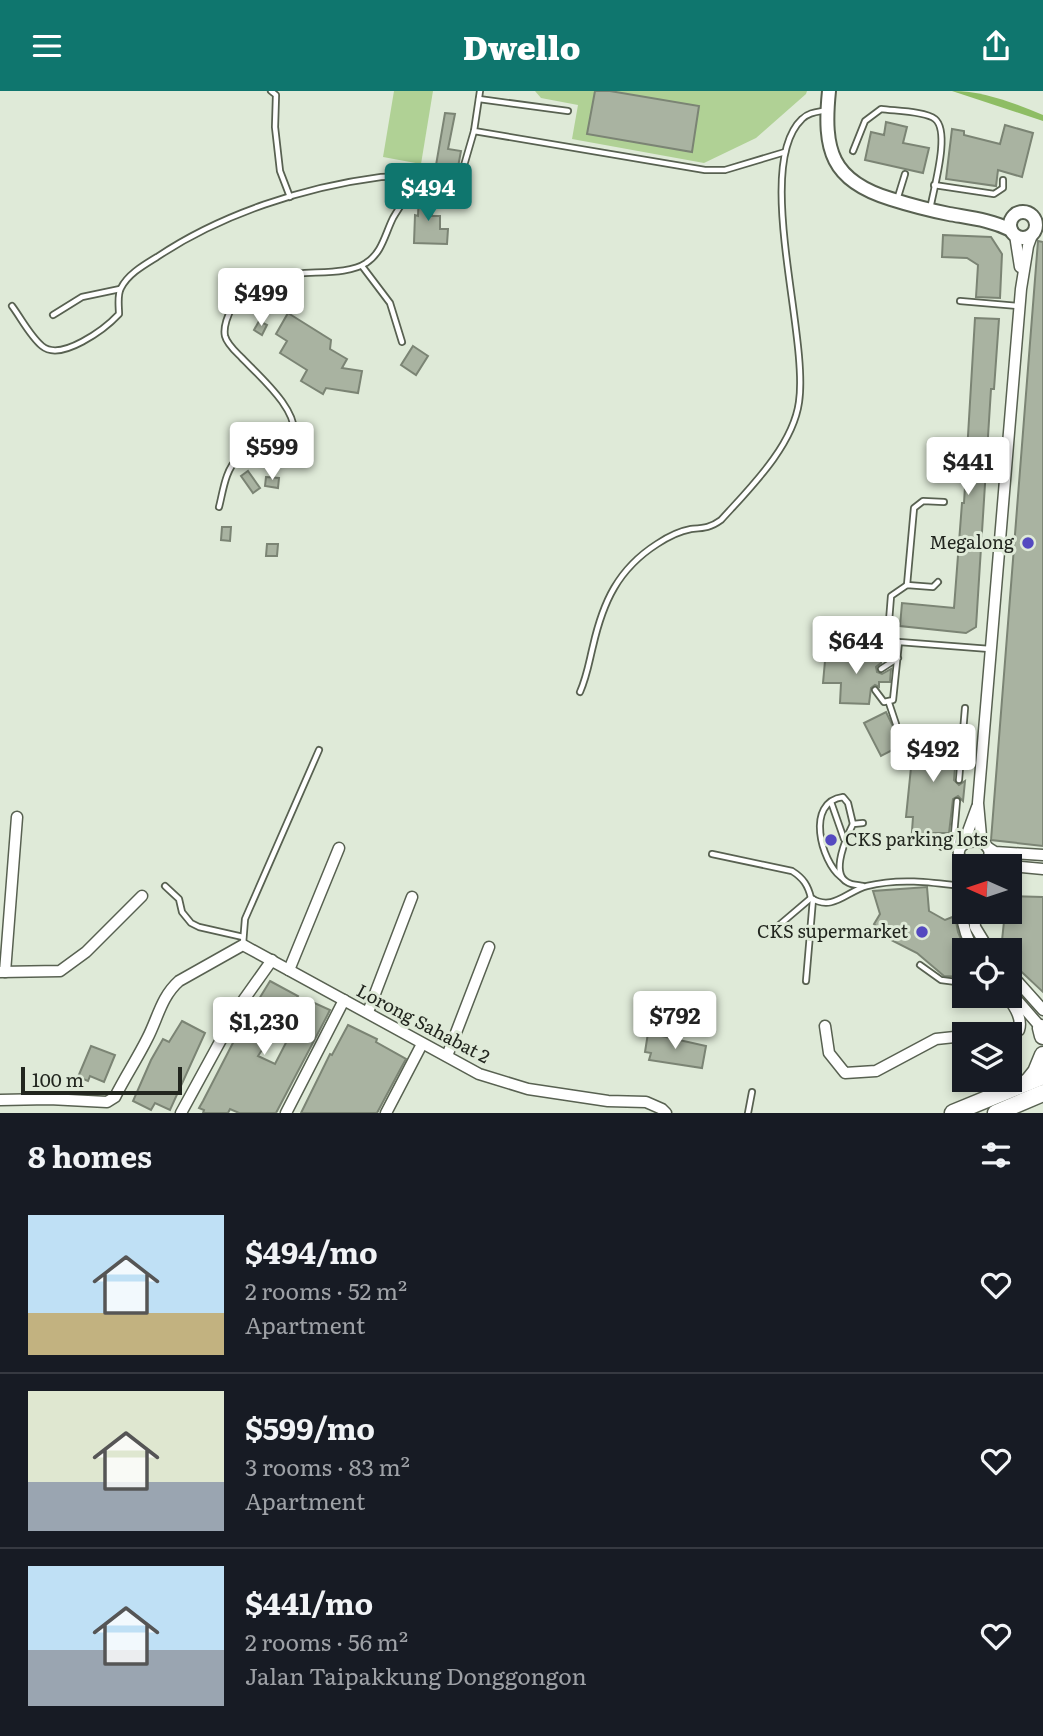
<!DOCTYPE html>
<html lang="en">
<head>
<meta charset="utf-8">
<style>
  :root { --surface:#171b24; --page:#242831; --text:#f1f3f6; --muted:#9ea1a6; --line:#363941; --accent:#0f766e }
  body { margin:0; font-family:Literata,serif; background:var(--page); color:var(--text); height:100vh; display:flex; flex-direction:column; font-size:26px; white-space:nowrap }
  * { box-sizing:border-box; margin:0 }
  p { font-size:23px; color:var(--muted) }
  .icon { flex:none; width:38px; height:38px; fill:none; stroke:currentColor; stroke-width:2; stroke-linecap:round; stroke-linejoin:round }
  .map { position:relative; height:1022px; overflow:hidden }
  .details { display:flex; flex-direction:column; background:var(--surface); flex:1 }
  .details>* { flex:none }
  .needle { width:46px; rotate:273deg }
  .tools { position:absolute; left:952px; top:763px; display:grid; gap:14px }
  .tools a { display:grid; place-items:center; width:70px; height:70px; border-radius:0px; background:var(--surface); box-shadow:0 4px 10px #0003; font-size:35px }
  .scale { position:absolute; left:21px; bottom:18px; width:161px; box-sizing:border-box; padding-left:7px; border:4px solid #22261f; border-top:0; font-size:19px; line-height:24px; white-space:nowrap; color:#22261f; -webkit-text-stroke:5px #dfead8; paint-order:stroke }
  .price { position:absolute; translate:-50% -60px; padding:0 16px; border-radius:7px; background:#fff; color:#222; font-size:23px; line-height:46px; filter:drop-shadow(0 2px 4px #0008) }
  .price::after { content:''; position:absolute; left:50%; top:42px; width:21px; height:16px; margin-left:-10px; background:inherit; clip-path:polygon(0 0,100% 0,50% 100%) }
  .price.on { background:var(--accent); color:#fff }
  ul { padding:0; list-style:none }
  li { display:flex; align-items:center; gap:21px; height:175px; padding:0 28px }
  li+li { border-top:2px solid var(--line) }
  li span { display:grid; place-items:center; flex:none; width:196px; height:140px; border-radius:0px; color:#555 }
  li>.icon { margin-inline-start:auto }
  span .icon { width:84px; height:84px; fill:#fffc; stroke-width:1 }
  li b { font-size:30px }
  h2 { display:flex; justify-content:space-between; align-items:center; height:84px; padding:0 28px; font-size:30px }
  header { display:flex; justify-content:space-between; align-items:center; height:91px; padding:0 28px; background:var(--accent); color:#fff; font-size:32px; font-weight:800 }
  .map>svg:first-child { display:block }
  .green { fill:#b0d195 }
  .water { fill:#8ebd64 }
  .building { fill:#a9b3a1; stroke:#7b8474; stroke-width:2 }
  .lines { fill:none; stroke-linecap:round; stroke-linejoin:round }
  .service-casing { stroke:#586151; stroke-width:8 }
  .minor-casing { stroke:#586151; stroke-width:13 }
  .tertiary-casing { stroke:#586151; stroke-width:16 }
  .primary-casing { stroke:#586151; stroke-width:19 }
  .service { stroke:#fff; stroke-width:4.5 }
  .minor { stroke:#fff; stroke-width:10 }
  .tertiary { stroke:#fff; stroke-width:12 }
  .primary { stroke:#fff; stroke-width:16 }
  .poi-dot { fill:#5449c0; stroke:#dfead8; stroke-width:2.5 }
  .labels { text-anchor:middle; stroke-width:6; stroke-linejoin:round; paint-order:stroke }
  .poi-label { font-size:18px; fill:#22261f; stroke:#dfead8; text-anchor:end }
  .street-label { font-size:18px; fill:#22261f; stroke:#dfead8 }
</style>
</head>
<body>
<header><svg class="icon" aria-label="menu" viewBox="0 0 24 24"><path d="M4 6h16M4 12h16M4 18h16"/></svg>Dwello<svg class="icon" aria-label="share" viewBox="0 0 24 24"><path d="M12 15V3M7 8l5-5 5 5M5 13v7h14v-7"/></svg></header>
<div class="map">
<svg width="1043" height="1022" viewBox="0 0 1043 1022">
  <rect width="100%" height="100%" fill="#dfead8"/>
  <g class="green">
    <polygon points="394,0 433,0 421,73 383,66"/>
    <polygon points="535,0 807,0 806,3 756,47 704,72 572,48 578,14 541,7"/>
  </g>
  <path class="water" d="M952,0C984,0 1014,12 1043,24V30Z"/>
  <g class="building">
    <polygon points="595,0 610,0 699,15 692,61 587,43"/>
    <polygon points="445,22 455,23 448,58 461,60 458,76 436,74"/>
    <polygon points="886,31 907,36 903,52 929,57 923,82 865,69 871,41 884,44"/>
    <polygon points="1005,34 1033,42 1022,86 998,79 996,95 946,88 952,38 964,40 964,44 1000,53"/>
    <polygon points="419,101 433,102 432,125 440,125 440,138 448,138 447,153 414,152 415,124 418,125"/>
    <polygon points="943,144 991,146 1002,163 1000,207 976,206 978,174 967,167 942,166"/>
    <polygon points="1038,150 1043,151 1043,755 991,749"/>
    <polygon points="288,222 331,249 330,258 347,268 342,277 362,280 358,302 326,297 323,303 301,290 307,279 280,262 287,250 276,243"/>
    <polygon points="975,227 999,228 994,298 991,298 976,536 966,542 900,535 902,512 954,517 962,412 964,412"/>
    <polygon points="259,230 267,234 262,244 254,239"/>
    <polygon points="413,255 428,265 416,284 401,274"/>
    <polygon points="248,380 260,397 253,402 241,385"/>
    <polygon points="266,386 279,387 278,397 265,395"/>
    <polygon points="222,436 231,436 230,450 221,449"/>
    <polygon points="267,453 278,453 277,465 266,465"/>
    <polygon points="842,560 875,560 874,566 881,567 881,572 876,576 877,581 882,583 891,578 890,591 879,591 879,596 875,594 871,597 869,613 840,612 841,592 823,592 825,570 843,570"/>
    <polygon points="886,621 902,654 881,665 864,632"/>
    <polygon points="915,637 958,640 954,689 959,694 965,690 963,710 958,705 953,708 949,742 933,742 932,755 911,754 913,726 906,726"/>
    <polygon points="927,796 929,820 945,829 955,825 958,841 965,858 964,886 944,885 917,862 891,849 874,833 880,823 873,800"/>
    <polygon points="1010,805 1043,806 1043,901 1010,870 1010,859 1001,859 1005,821 1010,821"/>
    <polygon points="270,890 298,905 258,965 275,973 308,909 330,919 327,925 276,1022 239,1022 230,1018 228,1022 203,1022 204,1019 199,1017 203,1010 237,944"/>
    <polygon points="182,930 205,942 170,1019 155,1012 151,1019 133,1010 151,969 163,948 169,951"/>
    <polygon points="348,934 377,948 376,951 406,968 401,977 377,1022 301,1022 330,963 332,964"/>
    <polygon points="648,942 706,955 702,977 649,969 651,962 645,961"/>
    <polygon points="91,955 115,964 104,991 90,985 88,990 78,986"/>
  </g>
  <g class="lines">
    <defs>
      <g id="service">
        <polyline points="271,0 276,4 275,36 280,80 290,106"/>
        <polyline points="480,0 474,40 705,79 725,79 785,61"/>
        <polyline points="479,8 568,20"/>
        <path d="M853,60L865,30L881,18C894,20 925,20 935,28C951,41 933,99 930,119"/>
        <polyline points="934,94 994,103 1003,97 1003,89"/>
        <polyline points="897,109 905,83"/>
        <polyline points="362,175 390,212 402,251"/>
        <polyline points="960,210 1019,215"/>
        <path d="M12,215C21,227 30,245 42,255C61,271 105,238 119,223C119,216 117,204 121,197C128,183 144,174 157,166C221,123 304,96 381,86C406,83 443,97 463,78L474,40"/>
        <polyline points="53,224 82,206 120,198"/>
        <path d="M219,416C223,401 225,379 238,367C254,353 282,380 293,348C302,321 258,284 241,266C235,260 227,253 225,245C223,236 228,223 233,215C237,207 247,205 255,201C264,196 273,188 283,185C306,179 347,185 366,172C382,162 385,143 393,127C401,113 411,100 419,87"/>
        <polyline points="938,491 933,496 907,494 891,505 888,543 893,549 899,551 990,558"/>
        <polyline points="907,494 914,417 923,410 944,411"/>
        <polyline points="881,578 898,567"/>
        <polyline points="875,599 884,611 893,609 899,551"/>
        <path d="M580,601C587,585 589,571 593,555C603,511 618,478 657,453C666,447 680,440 691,438C704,437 710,437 721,429C750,397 793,355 799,311C809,244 753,74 802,28C809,21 818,21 827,19"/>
        <polyline points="889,612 896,633"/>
        <polyline points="959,689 965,617"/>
        <polyline points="831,711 844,748"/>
        <path d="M863,732L853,733C847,745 830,782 847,791C851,794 858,794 863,795"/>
        <polyline points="953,755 957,710"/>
        <polyline points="942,756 955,755"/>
        <path d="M712,763L792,780C803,787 808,794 811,807C833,821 847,800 867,795C898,787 930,791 961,795"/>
        <path d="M841,786C821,770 805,711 843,706L848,712L853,733"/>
        <polyline points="165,795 179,808 182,821 191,832 199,836 243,846"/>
        <polyline points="771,841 811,807"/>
        <polyline points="243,853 245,828 319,659"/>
        <polyline points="920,874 941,889 964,892"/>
        <polyline points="806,890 813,808"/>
        <polyline points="748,1022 752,1001"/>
      </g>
      <g id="minor">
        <polyline points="1015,144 1020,176"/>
        <polyline points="985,753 981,745 978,712 1021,198 1028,155 1032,144"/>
        <polyline points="963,754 977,716"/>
        <polyline points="987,756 995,761 1043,764"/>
        <path d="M962,772C961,802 957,833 974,859"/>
        <polyline points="985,773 1007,775"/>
        <path d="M965,775C938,742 1011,743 983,775"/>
        <polyline points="1010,775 1043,778"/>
        <polyline points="974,821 975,836 989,859"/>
        <polyline points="289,879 339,757"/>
        <polyline points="0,881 60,880 86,861 142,805"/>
        <polyline points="5,881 17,726"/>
        <polyline points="1010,882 1043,919"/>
        <polyline points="1011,902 1043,939"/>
        <polyline points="368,921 412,806"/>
        <polyline points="825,935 829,962 845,982 876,980 936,948 964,945"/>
        <path d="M972,943L1019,939C1023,927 1013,914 1007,905"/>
        <polyline points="447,965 489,856"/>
        <path d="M0,1009L49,1008L107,1011L115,1006C125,986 137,968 147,948C158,927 161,906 179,890L243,854L479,983L528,998L608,1010L646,1011L662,1018L666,1022"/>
        <polyline points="181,1022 240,914 272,869"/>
        <polyline points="286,1022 344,909"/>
        <polyline points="386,1022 422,953"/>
      </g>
      <g id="tertiary">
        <path d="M829,0C823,59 831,90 891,108C910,114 929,119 949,123C971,127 991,129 1011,139"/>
        <circle cx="1023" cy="134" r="13"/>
      </g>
      <g id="primary">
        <polyline points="1041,937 1043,945"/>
        <polyline points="1028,991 1036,981 1043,964"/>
        <polyline points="953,1022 1043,985"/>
        <polyline points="996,1022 1043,1002"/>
      </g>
    </defs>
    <use href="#service" class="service-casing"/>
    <use href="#minor" class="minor-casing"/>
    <use href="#tertiary" class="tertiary-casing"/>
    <use href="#primary" class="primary-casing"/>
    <use href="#service" class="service"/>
    <use href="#minor" class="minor"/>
    <use href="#tertiary" class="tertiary"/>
    <use href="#primary" class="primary"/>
  </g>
  <g class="poi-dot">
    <circle cx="1028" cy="452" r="7"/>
    <circle cx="831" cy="749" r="7"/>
    <circle cx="922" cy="841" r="7"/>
  </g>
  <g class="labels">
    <g class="poi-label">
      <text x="1014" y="458">Megalong</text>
      <text x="845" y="755" text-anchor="start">CKS parking lots</text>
      <text x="908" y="847">CKS supermarket</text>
    </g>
    <g class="street-label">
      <text transform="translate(423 933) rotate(28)" y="6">Lorong Sahabat 2</text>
    </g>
  </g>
</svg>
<div class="tools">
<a><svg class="needle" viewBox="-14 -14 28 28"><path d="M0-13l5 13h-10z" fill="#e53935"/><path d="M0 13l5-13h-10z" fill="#9ea1a6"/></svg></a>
<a><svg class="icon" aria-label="locate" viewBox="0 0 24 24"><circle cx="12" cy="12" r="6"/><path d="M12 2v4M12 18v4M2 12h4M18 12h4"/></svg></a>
<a><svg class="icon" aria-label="layers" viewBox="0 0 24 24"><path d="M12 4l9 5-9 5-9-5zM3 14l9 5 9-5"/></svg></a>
</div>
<div class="scale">100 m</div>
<b class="price on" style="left:428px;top:132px">$494</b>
<b class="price" style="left:261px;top:237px">$499</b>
<b class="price" style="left:272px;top:391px">$599</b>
<b class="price" style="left:968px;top:406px">$441</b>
<b class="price" style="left:856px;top:585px">$644</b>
<b class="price" style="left:933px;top:693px">$492</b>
<b class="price" style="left:675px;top:960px">$792</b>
<b class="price" style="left:264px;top:966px">$1,230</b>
</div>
<section class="details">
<h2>8 homes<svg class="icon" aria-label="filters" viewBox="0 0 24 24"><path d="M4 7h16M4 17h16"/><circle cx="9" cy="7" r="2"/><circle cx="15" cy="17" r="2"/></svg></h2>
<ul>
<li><span style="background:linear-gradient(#bfe0f5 70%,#c2b280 0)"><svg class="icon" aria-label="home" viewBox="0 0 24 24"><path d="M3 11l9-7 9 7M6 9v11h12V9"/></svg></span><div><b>$494/mo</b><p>2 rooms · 52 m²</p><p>Apartment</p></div><svg class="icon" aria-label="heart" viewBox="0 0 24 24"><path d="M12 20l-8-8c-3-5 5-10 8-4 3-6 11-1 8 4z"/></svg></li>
<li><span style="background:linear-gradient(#dfe7d0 65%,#9aa5b1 0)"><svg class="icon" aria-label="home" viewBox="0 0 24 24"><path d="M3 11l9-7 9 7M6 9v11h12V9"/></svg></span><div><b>$599/mo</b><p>3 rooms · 83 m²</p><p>Apartment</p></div><svg class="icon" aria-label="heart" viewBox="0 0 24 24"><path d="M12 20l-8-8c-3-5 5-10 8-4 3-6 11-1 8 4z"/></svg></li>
<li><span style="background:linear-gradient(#bfe0f5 60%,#9aa5b1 0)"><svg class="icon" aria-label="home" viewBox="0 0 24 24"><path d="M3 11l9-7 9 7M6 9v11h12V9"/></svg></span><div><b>$441/mo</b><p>2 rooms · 56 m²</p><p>Jalan Taipakkung Donggongon</p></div><svg class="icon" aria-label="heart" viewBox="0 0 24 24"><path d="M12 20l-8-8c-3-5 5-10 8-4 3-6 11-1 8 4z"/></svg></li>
</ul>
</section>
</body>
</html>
